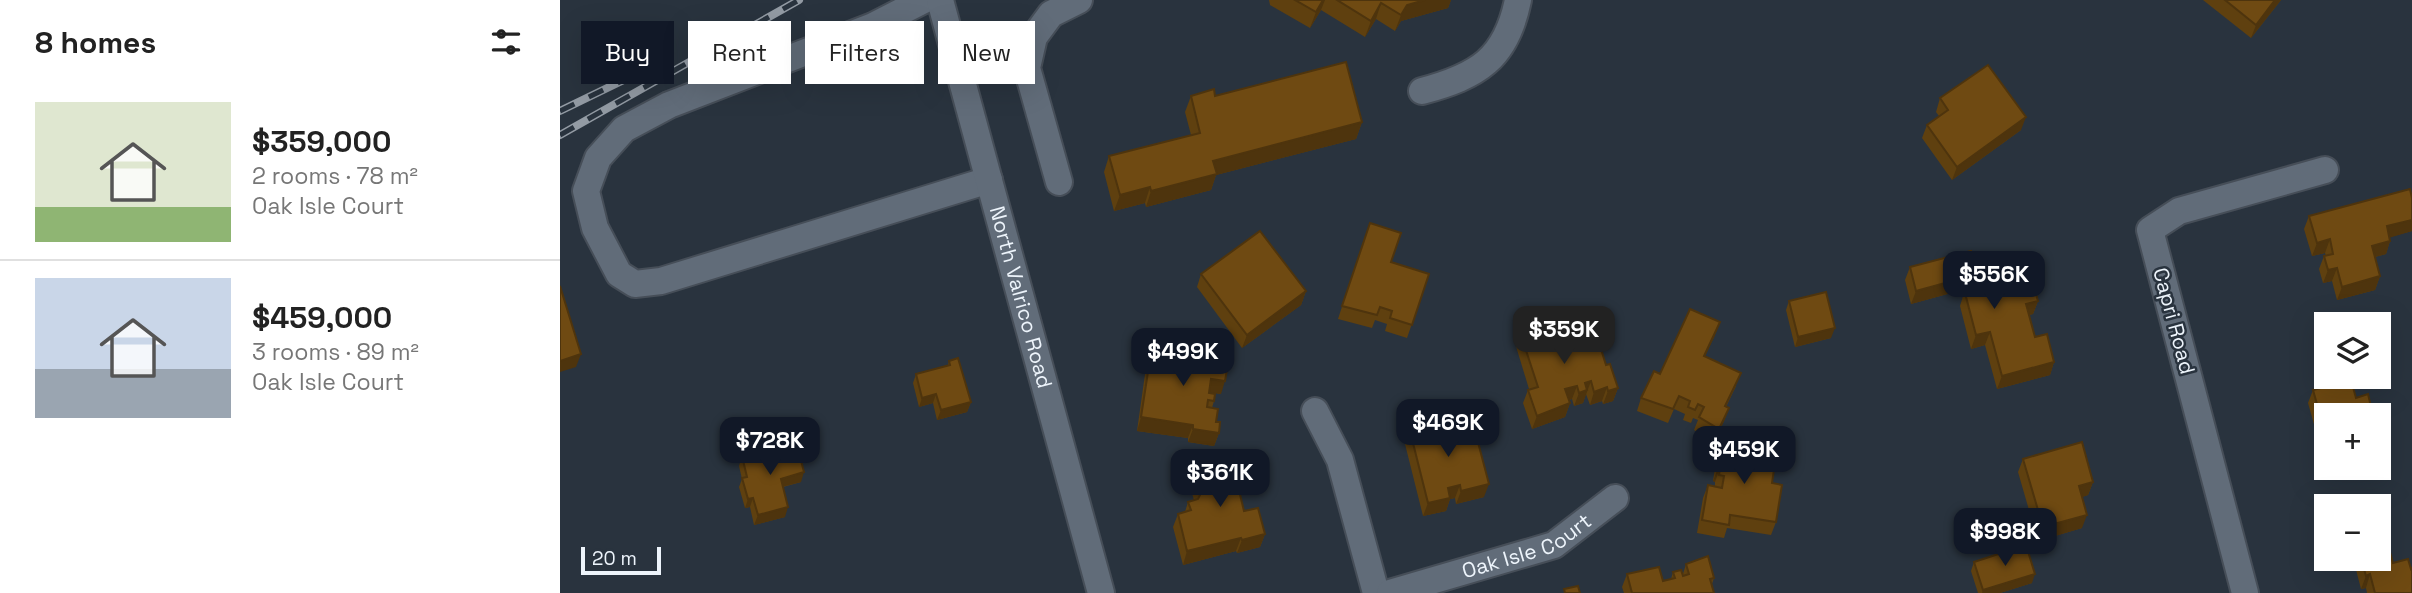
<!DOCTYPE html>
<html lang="en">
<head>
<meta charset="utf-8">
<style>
  :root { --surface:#fff; --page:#f2f2f2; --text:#222; --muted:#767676; --line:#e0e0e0; --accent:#111827 }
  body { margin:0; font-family:"Space Grotesk",sans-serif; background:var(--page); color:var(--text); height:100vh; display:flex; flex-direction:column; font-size:26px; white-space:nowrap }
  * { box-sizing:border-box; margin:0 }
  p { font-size:23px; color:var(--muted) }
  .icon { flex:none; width:38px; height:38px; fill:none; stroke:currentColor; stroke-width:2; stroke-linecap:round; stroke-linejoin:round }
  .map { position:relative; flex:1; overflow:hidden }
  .panel { display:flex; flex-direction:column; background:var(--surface); width:560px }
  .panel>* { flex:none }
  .top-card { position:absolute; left:21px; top:21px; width:665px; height:63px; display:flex; gap:14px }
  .controls { position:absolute; left:1754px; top:312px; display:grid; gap:14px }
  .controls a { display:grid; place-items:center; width:77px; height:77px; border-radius:0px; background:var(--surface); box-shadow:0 7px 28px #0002; font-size:35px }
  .scale { position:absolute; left:21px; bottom:18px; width:80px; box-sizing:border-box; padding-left:7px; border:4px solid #edf4fb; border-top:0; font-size:19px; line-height:24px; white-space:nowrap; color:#edf4fb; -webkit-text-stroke:5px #29333e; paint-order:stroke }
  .price { position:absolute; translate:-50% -60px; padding:0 16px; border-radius:14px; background:var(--accent); color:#fff; font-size:23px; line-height:46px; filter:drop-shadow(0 2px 4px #0008) }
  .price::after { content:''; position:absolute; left:50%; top:42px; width:21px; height:16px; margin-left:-10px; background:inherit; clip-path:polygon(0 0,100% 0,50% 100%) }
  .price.current { background:#222; color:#fff }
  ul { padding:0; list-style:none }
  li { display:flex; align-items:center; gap:21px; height:175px; padding:0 35px }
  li+li { border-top:2px solid var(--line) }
  li span { display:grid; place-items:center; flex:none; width:196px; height:140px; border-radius:0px; color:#555 }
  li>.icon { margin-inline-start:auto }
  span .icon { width:84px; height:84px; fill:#fffc; stroke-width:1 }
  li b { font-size:30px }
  h2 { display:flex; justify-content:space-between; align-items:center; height:84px; padding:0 35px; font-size:30px }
  .pill { padding:0 24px; border-radius:0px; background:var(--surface); box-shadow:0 7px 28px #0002; font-size:24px; line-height:63px }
  .pill.current { background:var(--accent); color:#fff }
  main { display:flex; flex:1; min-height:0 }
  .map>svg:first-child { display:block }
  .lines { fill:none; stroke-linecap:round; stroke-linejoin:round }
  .minor-casing { stroke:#464e58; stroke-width:30 }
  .minor { stroke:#616c79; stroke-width:26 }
  .rail-casing { stroke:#939ba4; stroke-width:8 }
  .rail { stroke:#29333e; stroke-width:5; stroke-dasharray:16; stroke-linecap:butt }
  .wall { fill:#5f400f }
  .shaded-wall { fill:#4e340d }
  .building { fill:#6f4a12; stroke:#4e340d; stroke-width:2 }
  .labels { text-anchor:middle; stroke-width:5; stroke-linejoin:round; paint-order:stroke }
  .street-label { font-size:21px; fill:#edf4fb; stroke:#29333e }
</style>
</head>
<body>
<main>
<section class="panel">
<h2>8 homes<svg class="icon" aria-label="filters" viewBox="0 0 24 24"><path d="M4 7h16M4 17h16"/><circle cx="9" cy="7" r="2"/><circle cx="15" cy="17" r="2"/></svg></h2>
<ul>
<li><span style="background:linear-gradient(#dfe7d0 75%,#8fb573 0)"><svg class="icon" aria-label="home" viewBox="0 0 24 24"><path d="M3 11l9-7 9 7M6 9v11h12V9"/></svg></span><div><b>$359,000</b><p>2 rooms · 78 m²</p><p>Oak Isle Court</p></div></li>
<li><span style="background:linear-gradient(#c9d6e8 65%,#9aa5b1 0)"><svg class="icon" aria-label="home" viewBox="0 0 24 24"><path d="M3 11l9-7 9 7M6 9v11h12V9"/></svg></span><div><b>$459,000</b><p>3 rooms · 89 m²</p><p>Oak Isle Court</p></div></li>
</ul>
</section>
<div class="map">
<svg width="1852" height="593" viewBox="0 0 1852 593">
  <rect width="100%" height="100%" fill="#29333e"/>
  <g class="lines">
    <defs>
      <g id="minor">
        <polyline points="364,0 313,26 109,105 64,129 38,158 26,191 35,228 59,274 75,284 101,281 429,180"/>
        <path id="s1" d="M380,0L541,593"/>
        <path d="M862,91C918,76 946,59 958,0"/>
        <polyline points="499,182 467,68 474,37 491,14 519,0"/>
        <polyline points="755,411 780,460 816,593"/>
        <path id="s2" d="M830,593L994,545L1055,498"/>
        <polyline points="1685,593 1590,230 1619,211 1765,170"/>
      </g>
    </defs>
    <use href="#minor" class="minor-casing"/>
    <use href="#minor" class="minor"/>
    <defs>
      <g id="rail">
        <polyline points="0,111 109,58"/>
        <polyline points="0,135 239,0"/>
      </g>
    </defs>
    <use href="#rail" class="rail-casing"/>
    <use href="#rail" class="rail"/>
  </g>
  <g class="wall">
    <polygon points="709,0 891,0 888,8 841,21 835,31 816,19 805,37 761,10 750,28 710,5"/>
    <polygon points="1643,0 1721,0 1691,38"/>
    <polygon points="631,96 655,96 802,122 796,139 656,175 651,190 586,207 585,203 554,211 544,172 549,156 631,135 625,112"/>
    <polygon points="1380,98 1461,130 1392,180 1362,138 1367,125 1379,116 1376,112"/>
    <polygon points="1749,216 1852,231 1830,237 1830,241 1826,254 1815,257 1820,276 1815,290 1777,300 1772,281 1763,283 1759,269 1764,256 1766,256 1765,253 1752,256 1744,229"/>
    <polygon points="805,236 831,262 869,274 847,338 825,331 827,324 815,320 812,328 778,319"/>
    <polygon points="1350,267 1417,274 1414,284 1415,290 1417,290 1418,287 1478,301 1473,314 1469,315 1475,337 1494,362 1490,375 1437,389 1425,345 1411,349 1400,306 1403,296 1402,290 1351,304 1345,280"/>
    <polygon points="641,274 746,291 741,305 682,348 637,287"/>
    <polygon points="1229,301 1271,338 1235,347 1226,310"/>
    <polygon points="959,329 997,342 1046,365 1058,388 1053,401 1043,404 1042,401 1030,405 1026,394 1023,403 1014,406 1012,399 1009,400 1010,403 1005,417 972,429 963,403 968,390 969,389 955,343"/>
    <polygon points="1155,335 1145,356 1176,386 1166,407 1169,408 1164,421 1154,442 1134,430 1138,420 1133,418 1131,423 1123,420 1125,414 1114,409 1108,423 1077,411 1081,398 1100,374"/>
    <polygon points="592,346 661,394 649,392 654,401 652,408 659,433 654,446 628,442 628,438 577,431 587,360"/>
    <polygon points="389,361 411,402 407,412 377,420 373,403 359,407 353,383 356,374 388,365"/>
    <polygon points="1753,390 1766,415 1766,467 1748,403"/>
    <polygon points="849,427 886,434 924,497 896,504 895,498 890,499 886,511 863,516 844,440"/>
    <polygon points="1162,442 1212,483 1216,522 1211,535 1167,528 1164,538 1137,533 1143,498 1148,485 1155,486 1155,482 1153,481 1157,455"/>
    <polygon points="213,452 241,482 223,487 225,517 194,525 190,507 185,508 179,487 182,479 179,466 182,456"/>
    <polygon points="662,458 681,489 678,490 684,511 705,534 700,547 677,553 676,551 623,565 613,527 618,514 625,512 628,502 634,500 630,487 635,474 659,468"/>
    <polygon points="1463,459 1533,482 1528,495 1522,497 1522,528 1478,541 1458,472"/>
    <polygon points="1781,467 1809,467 1808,472 1784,478"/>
    <polygon points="1793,558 1818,558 1851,569 1852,593 1807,593 1806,588 1801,589"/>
    <polygon points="1414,562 1472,583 1440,593 1418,593 1411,571"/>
    <polygon points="1126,564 1154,578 1152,584 1154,593 1064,593 1062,587 1067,574 1103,581 1111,579 1113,572 1123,574"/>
  </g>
  <g class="shaded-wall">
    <polygon points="763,0 765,0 761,10 750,28 756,12"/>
    <polygon points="865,0 891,0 888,8 841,21 835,31 841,15 847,5"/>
    <polygon points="1715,0 1721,0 1691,38 1696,25"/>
    <polygon points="821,3 816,19 805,37 811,21"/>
    <polygon points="1466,117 1461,130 1392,180 1397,167"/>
    <polygon points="802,122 796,139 656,175 651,190 586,207 591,191 653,161"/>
    <polygon points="590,187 585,203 554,211 560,195"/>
    <polygon points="1852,220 1852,231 1822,240 1827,226"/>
    <polygon points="1770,239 1765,253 1752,256 1757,243"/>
    <polygon points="1830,241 1826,254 1807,259 1812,246"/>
    <polygon points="1777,268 1772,281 1763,283 1768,270"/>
    <polygon points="1417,274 1413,288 1411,276"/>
    <polygon points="1820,276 1815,290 1777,300 1782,287"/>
    <polygon points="1407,277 1402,290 1351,304 1356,291"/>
    <polygon points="746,291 741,305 682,348 687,335"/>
    <polygon points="1478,301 1473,314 1461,317 1466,304"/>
    <polygon points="1160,322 1155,335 1139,369 1144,356"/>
    <polygon points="1275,328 1271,338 1235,347 1238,337"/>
    <polygon points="1430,332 1425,345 1411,349 1416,335"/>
    <polygon points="21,354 16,367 0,372 0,361"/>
    <polygon points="1494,362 1490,375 1437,389 1442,376"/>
    <polygon points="651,379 665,381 661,394 647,392"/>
    <polygon points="1031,381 1023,403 1014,406 1019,393 1025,383"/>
    <polygon points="1017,386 1012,399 1000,403 1005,389"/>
    <polygon points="1047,387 1042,401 1030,405 1034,392"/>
    <polygon points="1058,388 1053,401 1043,404 1048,391"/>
    <polygon points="376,394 373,403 359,407 362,398"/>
    <polygon points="411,402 407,412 377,420 381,410"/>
    <polygon points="1010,403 1005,417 972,429 977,416"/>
    <polygon points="1169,408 1164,421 1154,442 1159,429"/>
    <polygon points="581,417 633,425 628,438 577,431"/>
    <polygon points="633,429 659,433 654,446 628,442"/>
    <polygon points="1788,467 1809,467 1808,472 1784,478"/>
    <polygon points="1158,468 1160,468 1155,482 1153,481"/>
    <polygon points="244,472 241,482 217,488 221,479"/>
    <polygon points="686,476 681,489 671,491 676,478"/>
    <polygon points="1533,482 1528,495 1514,500 1519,486"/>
    <polygon points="929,484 924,497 896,504 901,491"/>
    <polygon points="900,485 895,498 890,499 886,511 863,516 868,503 888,488"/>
    <polygon points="193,498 190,507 185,508 188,499"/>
    <polygon points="228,507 225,517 194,525 198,515"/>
    <polygon points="1527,515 1522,528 1478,541 1483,527"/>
    <polygon points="705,534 700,547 677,553 682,540"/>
    <polygon points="681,538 676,551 623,565 627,551"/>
    <polygon points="1475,574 1472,583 1440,593 1422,593 1423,590"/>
    <polygon points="1810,574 1806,588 1801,589 1806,576"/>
  </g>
  <g class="building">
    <polygon points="735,0 763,0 756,12"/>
    <polygon points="777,0 865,0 847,5 841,15 821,3 811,21"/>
    <polygon points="1665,0 1715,0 1696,25"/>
    <polygon points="786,62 802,122 653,161 657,174 591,191 590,187 560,195 549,156 640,133 631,96 654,89 655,96"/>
    <polygon points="1428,65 1466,117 1397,167 1367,125 1388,110 1380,98"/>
    <polygon points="1850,189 1852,198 1852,220 1827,226 1830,241 1812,246 1820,276 1782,287 1777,268 1768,270 1764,256 1773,254 1770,239 1757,243 1749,216"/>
    <polygon points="810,223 841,233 831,262 869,274 852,325 830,318 832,311 820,307 817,315 782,306"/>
    <polygon points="700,231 746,291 687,335 641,274"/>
    <polygon points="1411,251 1417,274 1411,276 1415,290 1419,289 1418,287 1470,273 1478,301 1466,304 1475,337 1487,334 1494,362 1442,376 1430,332 1416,335 1405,293 1410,291 1407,277 1356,291 1350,267"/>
    <polygon points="0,286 21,354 0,361"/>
    <polygon points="1266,292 1275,328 1238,337 1229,301"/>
    <polygon points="1130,309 1160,322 1144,356 1181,373 1165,406 1169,408 1159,429 1139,417 1144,407 1138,404 1135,410 1128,407 1130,401 1119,396 1113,409 1081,398 1094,371 1100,374"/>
    <polygon points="990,320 997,342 1035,330 1046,365 1050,364 1058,388 1048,391 1047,387 1034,392 1031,381 1025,383 1027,390 1019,393 1017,386 1005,389 1010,403 977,416 968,390 978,387 959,329"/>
    <polygon points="592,346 669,358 665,381 651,379 649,393 655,394 654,401 648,400 647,407 658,409 656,422 660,422 659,433 633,429 633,425 581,417"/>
    <polygon points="398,358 411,402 381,410 376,394 362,398 356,374 390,365 389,361"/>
    <polygon points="1791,380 1796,398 1808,394 1813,415 1766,415 1766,436 1753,390"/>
    <polygon points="882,419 886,434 914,427 929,484 901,491 900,485 888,488 890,498 868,503 849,427"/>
    <polygon points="1162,442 1217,450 1212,483 1222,485 1216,522 1170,515 1169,525 1142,520 1148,485 1162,488 1164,476 1159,475 1160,468 1158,468"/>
    <polygon points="1522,442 1533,482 1519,486 1527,515 1483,527 1463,459"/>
    <polygon points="237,445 244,472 221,479 228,507 198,515 193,498 188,499 182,478 187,477 182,456 213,448 213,452"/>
    <polygon points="680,453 686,476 676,478 684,511 698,508 705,534 682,540 681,538 627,551 618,514 631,510 628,502 638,499 640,495 635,474 665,466 662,458"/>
    <polygon points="1826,538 1833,563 1848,559 1851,569 1852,568 1852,593 1815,593 1810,574 1806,576 1801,558 1818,558 1818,541"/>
    <polygon points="1466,545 1475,574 1423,590 1414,562"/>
    <polygon points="1148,556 1154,578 1150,579 1154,593 1072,593 1067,574 1099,567 1103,581 1115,578 1113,572 1121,570 1123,576 1129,574 1126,564"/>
    <polygon points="1018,586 1020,593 1005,593 1004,589"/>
  </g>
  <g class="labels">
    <g class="street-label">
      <text dy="7" stroke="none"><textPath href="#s1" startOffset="308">North Valrico Road</textPath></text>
      <text transform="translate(1614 321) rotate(75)" y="7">Capri Road</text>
      <text dy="7" stroke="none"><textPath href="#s2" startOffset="145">Oak Isle Court</textPath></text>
    </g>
  </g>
</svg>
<div class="controls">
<a><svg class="icon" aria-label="layers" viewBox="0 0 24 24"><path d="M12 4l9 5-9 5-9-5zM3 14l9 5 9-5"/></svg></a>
<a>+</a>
<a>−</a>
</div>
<div class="scale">20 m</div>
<b class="price" style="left:1434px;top:311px">$556K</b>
<b class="price current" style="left:1004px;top:366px">$359K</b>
<b class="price" style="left:623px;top:388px">$499K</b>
<b class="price" style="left:888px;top:459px">$469K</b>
<b class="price" style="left:210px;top:477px">$728K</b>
<b class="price" style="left:1184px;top:486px">$459K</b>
<b class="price" style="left:660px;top:509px">$361K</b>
<b class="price" style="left:1445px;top:568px">$998K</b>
<div class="top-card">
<a class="pill current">Buy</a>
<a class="pill">Rent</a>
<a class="pill">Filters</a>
<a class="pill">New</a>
</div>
</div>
</main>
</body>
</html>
